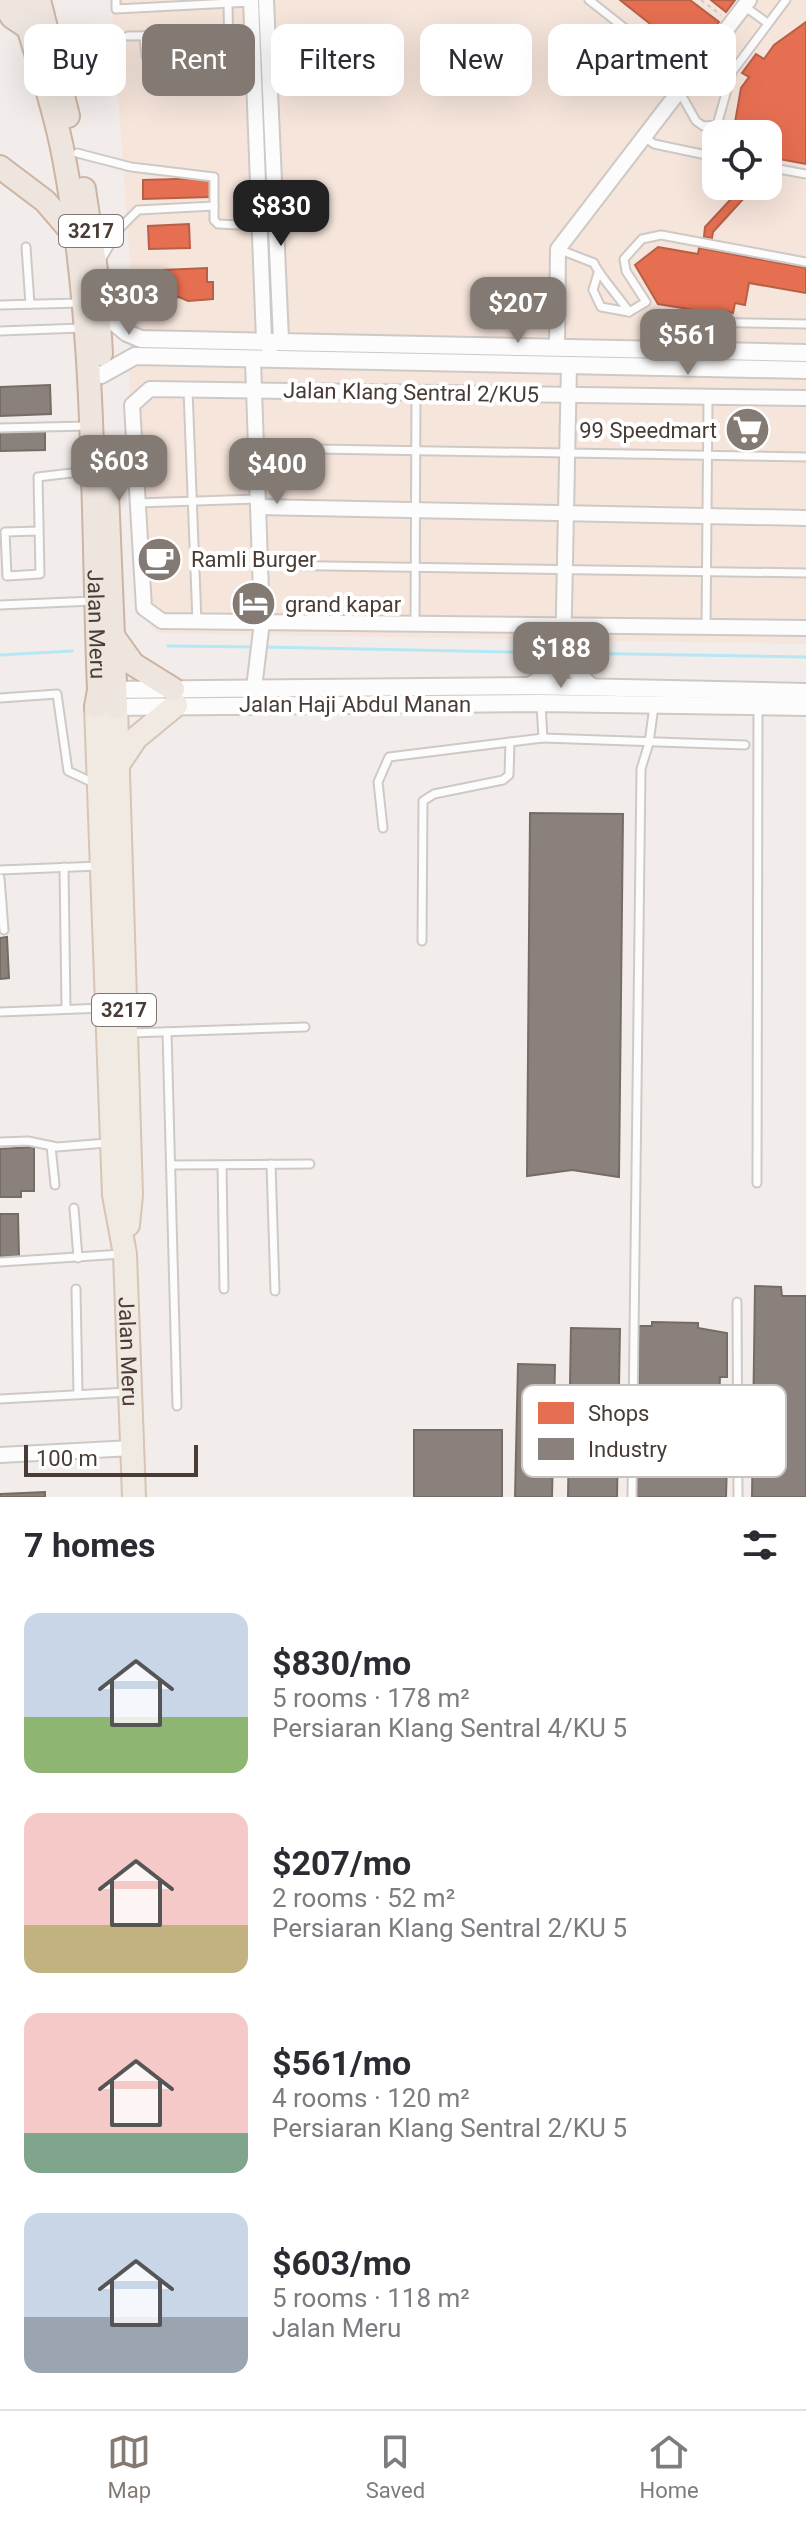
<!DOCTYPE html>
<html lang="en">
<head>
<meta charset="utf-8">
<style>
  :root { --surface:#fff; --page:#f7f7f7; --text:#2b2b33; --muted:#7c7c81; --line:#e1e1e2; --accent:#847a74 }
  body { margin:0; font-family:Roboto,sans-serif; background:var(--page); color:var(--text); height:100vh; display:flex; flex-direction:column; font-size:30px; white-space:nowrap }
  * { box-sizing:border-box; margin:0 }
  p { font-size:26px; color:var(--muted) }
  .icon { flex:none; width:44px; height:44px; fill:none; stroke:currentColor; stroke-width:2; stroke-linecap:round; stroke-linejoin:round }
  .map { position:relative; height:1497px; overflow:hidden }
  .panel { display:flex; flex-direction:column; background:var(--surface); flex:1 }
  .panel>* { flex:none }
  .top-card { position:absolute; left:24px; top:24px; width:758px; height:72px; display:flex; gap:16px }
  .tools { position:absolute; left:702px; top:120px; display:grid; gap:16px }
  .tools a { display:grid; place-items:center; width:80px; height:80px; border-radius:16px; background:var(--surface); box-shadow:0 8px 32px #0002; font-size:40px }
  .scale { position:absolute; left:24px; bottom:20px; width:174px; box-sizing:border-box; padding-left:8px; border:4px solid #483c34; border-top:0; font-size:22px; line-height:28px; white-space:nowrap; color:#483c34; -webkit-text-stroke:6px #fff; paint-order:stroke }
  .price { position:absolute; translate:-50% -68px; padding:0 18px; border-radius:16px; background:var(--accent); color:#fff; font-size:26px; line-height:52px; filter:drop-shadow(0 2px 4px #0008) }
  .price::after { content:''; position:absolute; left:50%; top:48px; width:24px; height:18px; margin-left:-12px; background:inherit; clip-path:polygon(0 0,100% 0,50% 100%) }
  .price.selected { background:#222; color:#fff }
  ul { padding:0; list-style:none }
  li { display:flex; align-items:center; gap:24px; height:200px; padding:0 24px }
  li span { display:grid; place-items:center; flex:none; width:224px; height:160px; border-radius:16px; color:#555 }
  li>.icon { margin-inline-start:auto }
  span .icon { width:96px; height:96px; fill:#fffc; stroke-width:1 }
  li b { font-size:34px }
  h2 { display:flex; justify-content:space-between; align-items:center; height:96px; padding:0 24px; font-size:34px }
  .pill { padding:0 28px; border-radius:16px; background:var(--surface); box-shadow:0 8px 32px #0002; font-size:28px; line-height:72px }
  .pill.selected { background:var(--accent); color:#fff }
  .dock { display:flex; justify-content:space-around; align-items:center; height:112px; border-top:2px solid var(--line); background:var(--surface); font-size:22px; color:var(--muted) }
  .dock a { display:grid; justify-items:center; gap:4px }
  .dock .selected { color:var(--accent) }
  .map>svg:first-child { display:block }
  .commercial { fill:#f6e5db; fill-rule:evenodd }
  .shops { fill:#e76f51; stroke:#b76048; stroke-width:2 }
  .industry { fill:#8a817c; stroke:#766c66; stroke-width:2 }
  .lines { fill:none; stroke-linecap:round; stroke-linejoin:round }
  .stream { stroke:#b5e7f4; stroke-width:3 }
  .service-casing { stroke:#cec9c5; stroke-width:11 }
  .minor-casing { stroke:#cec9c5; stroke-width:18 }
  .tertiary-casing { stroke:#cec9c5; stroke-width:20 }
  .primary-casing { stroke:#d6c5b5; stroke-width:26 }
  .trunk-casing { stroke:#cdb4a2; stroke-width:26 }
  .path { stroke:#d2ccc9; stroke-width:2; stroke-dasharray:4 4; stroke-linecap:butt }
  .service { stroke:#fdfcfc; stroke-width:7 }
  .minor { stroke:#fdfcfc; stroke-width:14 }
  .tertiary { stroke:#fdfcfc; stroke-width:16 }
  .primary { stroke:#f1eae3; stroke-width:22 }
  .trunk { stroke:#eee6de; stroke-width:22 }
  .labels { text-anchor:middle; stroke-width:8; stroke-linejoin:round; paint-order:stroke }
  .shield { fill:#fff; stroke:#7f7671; stroke-width:2 }
  .shield-label { font-size:20px; font-weight:bold; fill:#483c34 }
  .street-label { font-size:22px; fill:#483c34; stroke:#fff }
  .poi-label { font-size:22px; fill:#483c34; stroke:#fff; text-anchor:start }
  .key { fill:#fff; stroke:#c8c4c2; stroke-width:2 }
  .key-label { font-size:22px; fill:#483c34 }
</style>
</head>
<body>
<div class="map">
<svg width="806" height="1497" viewBox="0 0 806 1497">
  <rect width="100%" height="100%" fill="#f2edea"/>
  <path class="commercial" d="M111,0H806V644L158,633L137,611L129,393L130,261ZM716,134H768V186H716Z"/>
  <g class="shops">
    <polygon points="620,0 690,0 719,22 699,47 683,50"/>
    <polygon points="711,0 735,0 726,12"/>
    <polygon points="806,22 806,164 768,157 768,134 733,134 741,88 749,77 742,73 756,54 764,59 774,45"/>
    <polygon points="210,178 210,197 143,199 143,180"/>
    <polygon points="743,186 755,186 713,232 712,238 704,237 705,227"/>
    <polygon points="189,224 190,248 149,249 148,226"/>
    <polygon points="658,247 698,254 699,248 806,268 806,293 749,283 745,305 735,303 733,313 720,310 718,314 658,304 635,265"/>
    <polygon points="207,268 207,282 213,282 213,299 188,301 179,297 163,300 152,281 162,270"/>
  </g>
  <g class="industry">
    <polygon points="50,385 51,414 0,416 0,387"/>
    <polygon points="45,430 45,450 0,451 0,431"/>
    <polygon points="530,813 623,814 619,1177 572,1170 527,1176"/>
    <polygon points="7,937 9,978 0,979 0,938"/>
    <polygon points="34,1147 34,1191 21,1191 21,1197 0,1197 0,1149"/>
    <polygon points="0,1214 18,1214 19,1256 0,1257"/>
    <polygon points="755,1286 781,1287 782,1296 806,1296 806,1497 752,1497"/>
    <polygon points="652,1322 698,1323 698,1328 727,1333 727,1377 720,1377 718,1428 728,1428 726,1497 637,1497 639,1326 652,1326"/>
    <polygon points="571,1328 620,1329 617,1497 568,1497"/>
    <polygon points="518,1364 555,1365 552,1497 515,1497"/>
    <rect x="414" y="1430" width="88" height="67"/>
    <polygon points="45,1492 45,1497 0,1497 0,1494"/>
  </g>
  <g class="lines">
    <g class="stream">
      <polyline points="168,646 256,647"/>
      <polyline points="263,647 560,653"/>
      <polyline points="567,653 806,657"/>
      <polyline points="0,655 72,651"/>
    </g>
    <defs>
      <g id="service">
        <polyline points="116,0 116,9 251,2"/>
        <polyline points="589,0 688,78"/>
        <polyline points="228,3 229,64"/>
        <polyline points="744,6 766,22"/>
        <polyline points="198,35 200,62"/>
        <polyline points="128,36 228,35"/>
        <polyline points="144,36 146,56"/>
        <polyline points="174,36 175,59"/>
        <polyline points="679,91 696,121 703,126 717,125 732,72 786,0"/>
        <polyline points="643,136 654,144 716,157"/>
        <polyline points="77,153 131,167 214,177 214,206 138,210 119,229 100,262"/>
        <polyline points="768,167 806,174"/>
        <polyline points="214,206 214,220 218,224 259,226"/>
        <polyline points="26,247 30,304"/>
        <path d="M558,249L594,263C598,274 620,298 629,312L601,307L593,290L598,273"/>
        <polyline points="0,305 80,303"/>
        <polyline points="629,312 646,302 626,271 624,259 642,239 661,235 806,262"/>
        <polyline points="0,331 82,328"/>
        <polyline points="667,350 687,322 806,324"/>
        <polyline points="188,390 197,622"/>
        <polyline points="0,428 87,426"/>
        <polyline points="256,448 806,457"/>
        <polyline points="138,503 258,499"/>
        <polyline points="38,531 5,532 7,576 40,574 38,477 88,471"/>
        <polyline points="260,565 806,573"/>
        <polyline points="0,605 93,601"/>
        <polyline points="415,624 416,393"/>
        <polyline points="706,628 708,398"/>
        <polyline points="0,698 57,694 68,771 96,784"/>
        <polyline points="541,705 543,738 745,745"/>
        <polyline points="383,828 378,782 389,757 543,738"/>
        <polyline points="64,867 66,1009"/>
        <polyline points="0,870 99,866"/>
        <polyline points="0,878 4,930"/>
        <polyline points="422,941 423,801 434,794 503,780 509,775 510,742"/>
        <polyline points="0,1012 105,1008"/>
        <polyline points="167,1032 177,1406"/>
        <polyline points="131,1033 305,1027"/>
        <polyline points="0,1142 28,1141 57,1147 107,1143"/>
        <polyline points="51,1146 55,1185"/>
        <polyline points="271,1164 275,1291"/>
        <polyline points="171,1165 310,1164"/>
        <polyline points="222,1165 224,1289"/>
        <polyline points="757,1183 758,708"/>
        <polyline points="74,1208 78,1258"/>
        <polyline points="0,1262 122,1254"/>
        <polyline points="76,1289 78,1394"/>
        <polyline points="737,1302 738,1497"/>
        <polyline points="0,1399 128,1392"/>
        <polyline points="632,1497 641,769 649,743 654,706"/>
      </g>
      <g id="minor">
        <polyline points="251,0 264,340 270,349"/>
        <polyline points="266,0 281,340"/>
        <polyline points="557,347 558,249 749,0"/>
        <polyline points="253,360 262,622 254,688"/>
        <polyline points="806,398 150,389 132,405 144,608 162,621 806,628"/>
        <polyline points="258,507 806,518"/>
        <polyline points="563,658 569,366"/>
        <polyline points="0,1455 132,1448"/>
      </g>
      <g id="tertiary">
        <polyline points="99,310 127,333 141,339 806,353"/>
        <polyline points="101,375 135,356 806,370"/>
        <polyline points="531,685 546,676 563,658 591,687"/>
        <polyline points="104,690 529,686 806,692"/>
        <polyline points="108,707 540,703 806,707"/>
      </g>
      <g id="primary">
        <path id="s1" d="M96,707L114,1195L125,1254L134,1497"/>
        <polyline points="116,707 131,1195 128,1225"/>
        <polyline points="118,765 136,738 176,705"/>
      </g>
      <g id="trunk">
        <polyline points="1,0 12,17 27,27"/>
        <path id="s2" d="M20,0C35,52 54,105 64,158C97,332 92,514 99,690L96,707"/>
        <polyline points="39,0 68,116"/>
        <polyline points="0,167 45,201 76,237"/>
        <polyline points="84,189 96,270 101,354"/>
        <polyline points="106,468 116,707"/>
        <polyline points="113,636 133,664 173,689"/>
      </g>
    </defs>
    <use href="#service" class="service-casing"/>
    <use href="#minor" class="minor-casing"/>
    <use href="#tertiary" class="tertiary-casing"/>
    <use href="#primary" class="primary-casing"/>
    <use href="#trunk" class="trunk-casing"/>
    <polyline class="path" points="701,0 721,15"/>
    <use href="#service" class="service"/>
    <use href="#minor" class="minor"/>
    <use href="#tertiary" class="tertiary"/>
    <use href="#primary" class="primary"/>
    <use href="#trunk" class="trunk"/>
  </g>
  <defs>
    <symbol id="supermarket-disc" viewBox="-11 -11 22 22"><circle r="9.5" fill="#847a74" stroke="#fff"/><path d="M-6-5.5h2.5l.6 2H6L4.5 2H-2.5L-4.4-4H-6ZM-1.5 3.2a1.3 1.3 0 1 0 .1 0ZM3 3.2a1.3 1.3 0 1 0 .1 0Z" fill="#fff"/></symbol>
    <symbol id="cafe-disc" viewBox="-11 -11 22 22"><circle r="9.5" fill="#847a74" stroke="#fff"/><path d="M-5.5-4.5H6V0H3Q3 3.5 0 3.5H-2.5Q-5.5 3.5-5.5 0ZM3-3.2v2h1.7v-2ZM-6 4.5H4V6H-6Z" fill="#fff"/></symbol>
    <symbol id="hotel-disc" viewBox="-11 -11 22 22"><circle r="9.5" fill="#847a74" stroke="#fff"/><path d="M-6-4.5h1.5V1H6V5H4.5V3h-9V5H-6ZM-4 0a1.8 1.8 0 1 1 3.6 0ZM.5 0V-2.5h3Q6-2.5 6 0Z" fill="#fff"/></symbol>
  </defs>
  <g fill-rule="evenodd">
    <use href="#supermarket-disc" x="722" y="404" width="51" height="51"/>
    <use href="#cafe-disc" x="134" y="534" width="51" height="51"/>
    <use href="#hotel-disc" x="228" y="578" width="51" height="51"/>
  </g>
  <g class="labels">
    <g class="shield">
      <rect x="59" y="215" width="64" height="32" rx="6"/>
      <rect x="92" y="994" width="64" height="32" rx="6"/>
    </g>
    <g class="shield-label">
      <text x="91" y="238">3217</text>
      <text x="124" y="1017">3217</text>
    </g>
    <g class="street-label">
      <text transform="translate(411 392) rotate(1)" y="8">Jalan Klang Sentral 2/KU5</text>
      <text dy="8" stroke="none"><textPath href="#s2" startOffset="632">Jalan Meru</textPath></text>
      <text x="355" y="712">Jalan Haji Abdul Manan</text>
      <text dy="8" stroke="none"><textPath href="#s1" startOffset="646">Jalan Meru</textPath></text>
    </g>
    <g class="poi-label">
      <text x="717" y="438" text-anchor="end">99 Speedmart</text>
      <text x="191" y="567">Ramli Burger</text>
      <text x="285" y="612">grand kapar</text>
    </g>
  </g>
  <rect x="522" y="1385" width="264" height="92" rx="12" class="key"/>
  <rect x="538" y="1402" width="36" height="22" fill="#e76f51"/>
  <rect x="538" y="1438" width="36" height="22" fill="#8a817c"/>
  <g class="key-label">
    <text x="588" y="1421">Shops</text>
    <text x="588" y="1457">Industry</text>
  </g>
</svg>
<div class="tools">
<a><svg class="icon" aria-label="locate" viewBox="0 0 24 24"><circle cx="12" cy="12" r="6"/><path d="M12 2v4M12 18v4M2 12h4M18 12h4"/></svg></a>
</div>
<div class="scale">100 m</div>
<b class="price selected" style="left:281px;top:248px">$830</b>
<b class="price" style="left:129px;top:337px">$303</b>
<b class="price" style="left:518px;top:345px">$207</b>
<b class="price" style="left:688px;top:377px">$561</b>
<b class="price" style="left:119px;top:503px">$603</b>
<b class="price" style="left:277px;top:506px">$400</b>
<b class="price" style="left:561px;top:690px">$188</b>
<div class="top-card">
<a class="pill">Buy</a>
<a class="pill selected">Rent</a>
<a class="pill">Filters</a>
<a class="pill">New</a>
<a class="pill">Apartment</a>
</div>
</div>
<section class="panel">
<h2>7 homes<svg class="icon" aria-label="filters" viewBox="0 0 24 24"><path d="M4 7h16M4 17h16"/><circle cx="9" cy="7" r="2"/><circle cx="15" cy="17" r="2"/></svg></h2>
<ul>
<li><span style="background:linear-gradient(#c9d6e8 65%,#8fb573 0)"><svg class="icon" aria-label="home" viewBox="0 0 24 24"><path d="M3 11l9-7 9 7M6 9v11h12V9"/></svg></span><div><b>$830/mo</b><p>5 rooms · 178 m²</p><p>Persiaran Klang Sentral 4/KU 5</p></div></li>
<li><span style="background:linear-gradient(#f6c9c9 70%,#c2b280 0)"><svg class="icon" aria-label="home" viewBox="0 0 24 24"><path d="M3 11l9-7 9 7M6 9v11h12V9"/></svg></span><div><b>$207/mo</b><p>2 rooms · 52 m²</p><p>Persiaran Klang Sentral 2/KU 5</p></div></li>
<li><span style="background:linear-gradient(#f6c9c9 75%,#7fa58c 0)"><svg class="icon" aria-label="home" viewBox="0 0 24 24"><path d="M3 11l9-7 9 7M6 9v11h12V9"/></svg></span><div><b>$561/mo</b><p>4 rooms · 120 m²</p><p>Persiaran Klang Sentral 2/KU 5</p></div></li>
<li><span style="background:linear-gradient(#c9d6e8 65%,#9aa5b1 0)"><svg class="icon" aria-label="home" viewBox="0 0 24 24"><path d="M3 11l9-7 9 7M6 9v11h12V9"/></svg></span><div><b>$603/mo</b><p>5 rooms · 118 m²</p><p>Jalan Meru</p></div></li>
</ul>
</section>
<nav class="dock">
<a class="selected"><svg class="icon" aria-label="map" viewBox="0 0 24 24"><path d="M3 6l6-2 6 2 6-2v14l-6 2-6-2-6 2zM9 4v14M15 6v14"/></svg>Map</a>
<a><svg class="icon" aria-label="saved" viewBox="0 0 24 24"><path d="M7 4h10v16l-5-4-5 4z"/></svg>Saved</a>
<a><svg class="icon" aria-label="home" viewBox="0 0 24 24"><path d="M3 11l9-7 9 7M6 9v11h12V9"/></svg>Home</a>
</nav>
</body>
</html>
